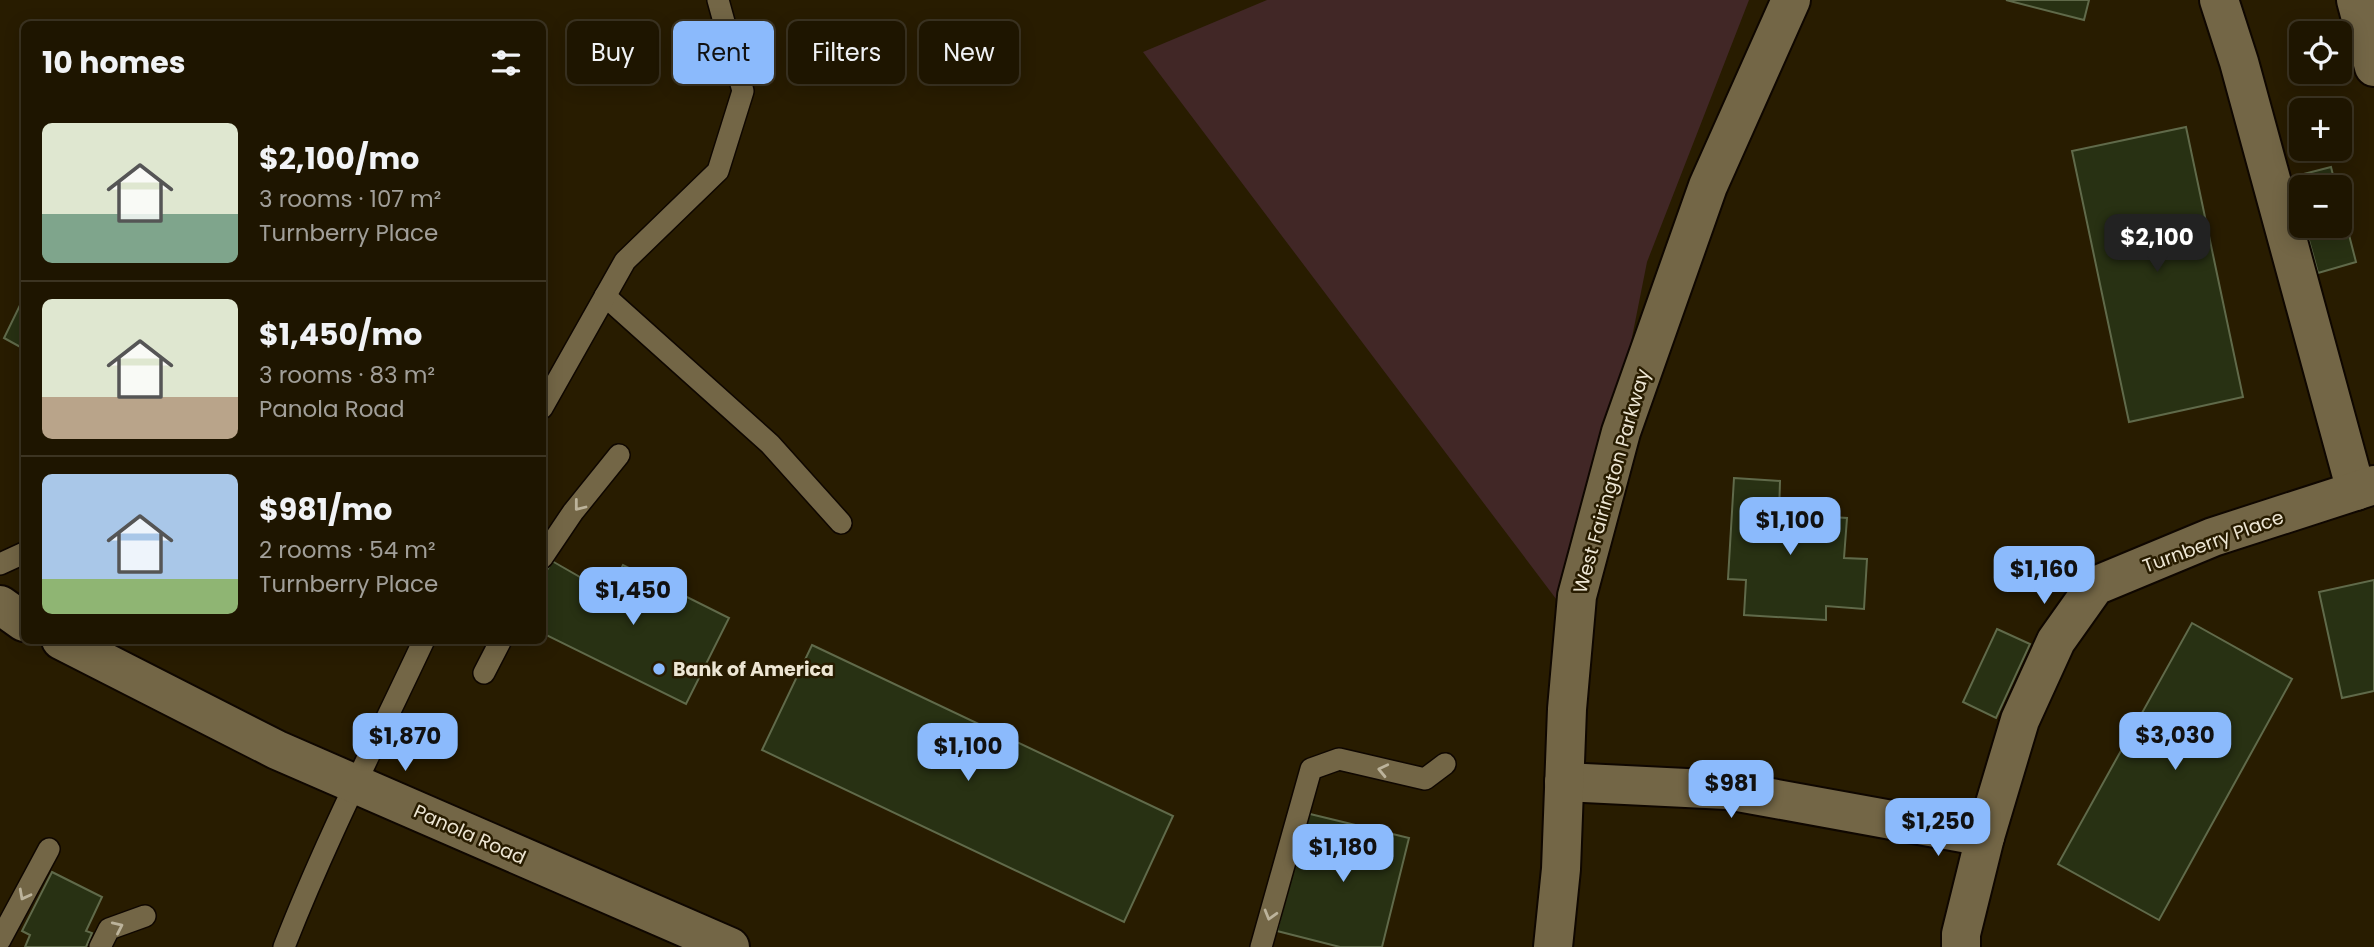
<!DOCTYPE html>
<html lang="en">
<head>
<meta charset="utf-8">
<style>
  :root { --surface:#1e1500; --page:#2b220f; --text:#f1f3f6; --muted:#a19f99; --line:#3c3422; --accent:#8bbafc }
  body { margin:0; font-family:Poppins,sans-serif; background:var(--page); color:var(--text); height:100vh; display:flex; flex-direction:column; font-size:26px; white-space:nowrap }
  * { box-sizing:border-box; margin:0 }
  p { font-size:23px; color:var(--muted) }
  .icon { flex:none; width:38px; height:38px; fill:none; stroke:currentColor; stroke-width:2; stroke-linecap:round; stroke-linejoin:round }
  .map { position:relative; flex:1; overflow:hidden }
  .details { position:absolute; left:21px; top:21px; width:525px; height:623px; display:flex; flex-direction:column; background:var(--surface); border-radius:10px; box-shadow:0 4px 18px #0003,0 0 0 2px var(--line) }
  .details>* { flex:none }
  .banner { position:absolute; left:567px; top:21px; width:665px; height:63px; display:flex; gap:14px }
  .fabs { position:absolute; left:2289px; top:21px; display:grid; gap:14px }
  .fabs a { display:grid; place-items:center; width:63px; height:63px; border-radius:10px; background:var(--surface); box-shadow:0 4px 18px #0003,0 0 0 2px var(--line); font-size:35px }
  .price { position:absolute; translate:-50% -60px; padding:0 16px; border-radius:14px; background:var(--accent); color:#111; font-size:23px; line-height:46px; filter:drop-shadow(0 2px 4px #0008) }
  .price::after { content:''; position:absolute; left:50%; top:42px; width:21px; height:16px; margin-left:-10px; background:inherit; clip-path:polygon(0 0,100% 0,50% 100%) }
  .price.active { background:#222; color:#fff }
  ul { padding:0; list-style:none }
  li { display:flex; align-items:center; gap:21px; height:175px; padding:0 21px }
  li+li { border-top:2px solid var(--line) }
  li span { display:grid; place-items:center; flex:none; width:196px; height:140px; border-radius:10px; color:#555 }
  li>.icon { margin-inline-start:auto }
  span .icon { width:84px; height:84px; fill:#fffc; stroke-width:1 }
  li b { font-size:30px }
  h2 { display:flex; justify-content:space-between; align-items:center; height:84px; padding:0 21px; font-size:30px }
  .chip { padding:0 24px; border-radius:10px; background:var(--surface); box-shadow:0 4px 18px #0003,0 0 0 2px var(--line); font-size:24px; line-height:63px }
  .chip.active { background:var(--accent); color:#111 }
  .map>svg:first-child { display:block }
  .green { fill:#412726 }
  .building { fill:#283113; stroke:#606a4a; stroke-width:2 }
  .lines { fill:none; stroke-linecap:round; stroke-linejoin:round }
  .service-casing { stroke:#0f0700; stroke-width:24 }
  .minor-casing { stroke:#0f0700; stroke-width:42 }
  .secondary-casing { stroke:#0f0700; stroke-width:42 }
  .service { stroke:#736646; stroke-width:21 }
  .minor { stroke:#736646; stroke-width:38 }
  .secondary { stroke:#736646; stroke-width:38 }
  .oneway { stroke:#bcb39b }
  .poi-dot { fill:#8bbafc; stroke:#281c00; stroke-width:2.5 }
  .labels { text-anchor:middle; stroke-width:5; stroke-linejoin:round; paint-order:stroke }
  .street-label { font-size:19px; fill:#ede6d4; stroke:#281c00 }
  .poi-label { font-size:19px; font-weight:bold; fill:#ede6d4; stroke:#281c00; text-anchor:start }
</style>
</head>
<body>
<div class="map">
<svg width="2374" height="947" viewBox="0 0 2374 947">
  <rect width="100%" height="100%" fill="#281c00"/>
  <polygon class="green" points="1267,0 1749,0 1647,262 1575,624 1143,52"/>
  <g class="building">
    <polygon points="2006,0 2089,0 2084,20"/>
    <polygon points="2186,127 2243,397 2129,422 2072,151"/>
    <polygon points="2331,167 2336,187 2301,187 2301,211 2292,177"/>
    <polygon points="2340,200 2356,262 2318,273 2305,226 2340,226"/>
    <polygon points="24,297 24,349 4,338"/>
    <polygon points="1734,478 1780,481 1779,514 1847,518 1844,558 1867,559 1864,609 1826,606 1826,620 1744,615 1746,580 1728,579"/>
    <polygon points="552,561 608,593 623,565 729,618 686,704 542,633 542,579"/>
    <polygon points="2374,580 2374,691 2342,698 2319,592"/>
    <polygon points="2192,623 2292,679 2159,920 2058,864"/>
    <polygon points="1997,629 2030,644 1996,718 1963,702"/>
    <polygon points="812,645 1173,816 1124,922 762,750"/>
    <polygon points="1306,813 1409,838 1382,947 1340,947 1277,931"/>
    <polygon points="52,872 102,897 86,931 92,933 86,947 25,947 30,935 22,931"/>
  </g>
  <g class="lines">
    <defs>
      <g id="service">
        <polyline points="605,296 770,444 841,523"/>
        <polyline points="542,408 625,261 718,171 743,91 718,0"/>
        <polyline points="542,558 573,512 619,455"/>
        <polyline points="0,564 24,553"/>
        <polyline points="484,673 501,640"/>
        <polyline points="0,940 49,849"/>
        <polyline points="100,947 109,929 145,916"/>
        <path d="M284,947C325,842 376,742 424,640"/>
        <polyline points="1261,947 1311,769 1339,759 1425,779 1445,764"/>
      </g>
      <g id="minor">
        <polyline points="2219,0 2239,62 2356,491"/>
        <polyline points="2356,0 2374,67"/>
        <polyline points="1564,782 1727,790 1985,837"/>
        <polyline points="1553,947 1561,869 1567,709 1577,596 1621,432 1708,186 1791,0"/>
        <polyline points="1961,947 1961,934 1985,837 2020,720 2056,641 2095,586 2213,537 2374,485"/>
      </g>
      <g id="secondary">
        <polyline points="0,605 24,622"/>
        <polyline points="61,640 277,750 730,947"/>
      </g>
    </defs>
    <use href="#service" class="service-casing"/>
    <use href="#minor" class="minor-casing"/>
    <use href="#secondary" class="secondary-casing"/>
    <use href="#service" class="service"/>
    <use href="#minor" class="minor"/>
    <use href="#secondary" class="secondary"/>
  </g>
  <defs><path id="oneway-chevron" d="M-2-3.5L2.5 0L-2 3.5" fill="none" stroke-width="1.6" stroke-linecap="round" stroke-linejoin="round" transform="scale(1.75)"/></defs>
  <g class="oneway">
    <use href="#oneway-chevron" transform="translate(579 506) rotate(128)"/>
    <use href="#oneway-chevron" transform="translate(1383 770) rotate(-167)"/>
    <use href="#oneway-chevron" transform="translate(24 895) rotate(118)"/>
    <use href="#oneway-chevron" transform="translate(1270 915) rotate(106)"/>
    <use href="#oneway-chevron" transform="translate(118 927) rotate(-25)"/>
  </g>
  <circle class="poi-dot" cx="659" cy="669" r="7"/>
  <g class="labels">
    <g class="street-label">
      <text transform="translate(1611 481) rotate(-74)" y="7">West Fairington Parkway</text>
      <text transform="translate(2213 541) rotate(-20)" y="7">Turnberry Place</text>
      <text transform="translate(470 834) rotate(24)" y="7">Panola Road</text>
    </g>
    <g class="poi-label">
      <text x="673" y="676">Bank of America</text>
    </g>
  </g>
</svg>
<div class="fabs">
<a><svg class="icon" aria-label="locate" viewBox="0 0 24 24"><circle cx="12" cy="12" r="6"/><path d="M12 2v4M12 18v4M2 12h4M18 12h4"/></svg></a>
<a>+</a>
<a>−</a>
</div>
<b class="price active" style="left:2157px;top:274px">$2,100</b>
<b class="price" style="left:1790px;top:557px">$1,100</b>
<b class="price" style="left:2044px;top:606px">$1,160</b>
<b class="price" style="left:633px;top:627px">$1,450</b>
<b class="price" style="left:2175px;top:772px">$3,030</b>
<b class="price" style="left:405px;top:773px">$1,870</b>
<b class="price" style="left:968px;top:783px">$1,100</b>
<b class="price" style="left:1731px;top:820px">$981</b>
<b class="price" style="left:1938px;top:858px">$1,250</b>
<b class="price" style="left:1343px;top:884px">$1,180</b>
<div class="banner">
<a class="chip">Buy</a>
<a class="chip active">Rent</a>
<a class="chip">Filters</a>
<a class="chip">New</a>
</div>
<section class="details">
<h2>10 homes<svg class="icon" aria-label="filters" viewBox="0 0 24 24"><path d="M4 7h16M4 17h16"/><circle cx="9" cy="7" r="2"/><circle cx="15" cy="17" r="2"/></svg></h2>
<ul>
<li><span style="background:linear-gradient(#dfe7d0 65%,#7fa58c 0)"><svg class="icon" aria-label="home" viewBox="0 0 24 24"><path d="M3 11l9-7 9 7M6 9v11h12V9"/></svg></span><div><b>$2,100/mo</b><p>3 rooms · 107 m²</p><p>Turnberry Place</p></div></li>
<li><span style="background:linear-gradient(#dfe7d0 70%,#b9a48a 0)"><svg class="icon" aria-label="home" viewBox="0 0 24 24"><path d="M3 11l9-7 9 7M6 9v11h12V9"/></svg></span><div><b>$1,450/mo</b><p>3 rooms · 83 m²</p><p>Panola Road</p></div></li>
<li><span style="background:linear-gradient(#a9c7e8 75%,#8fb573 0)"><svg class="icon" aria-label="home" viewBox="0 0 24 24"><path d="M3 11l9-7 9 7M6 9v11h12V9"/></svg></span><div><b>$981/mo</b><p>2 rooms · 54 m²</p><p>Turnberry Place</p></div></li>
</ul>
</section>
</div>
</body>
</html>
